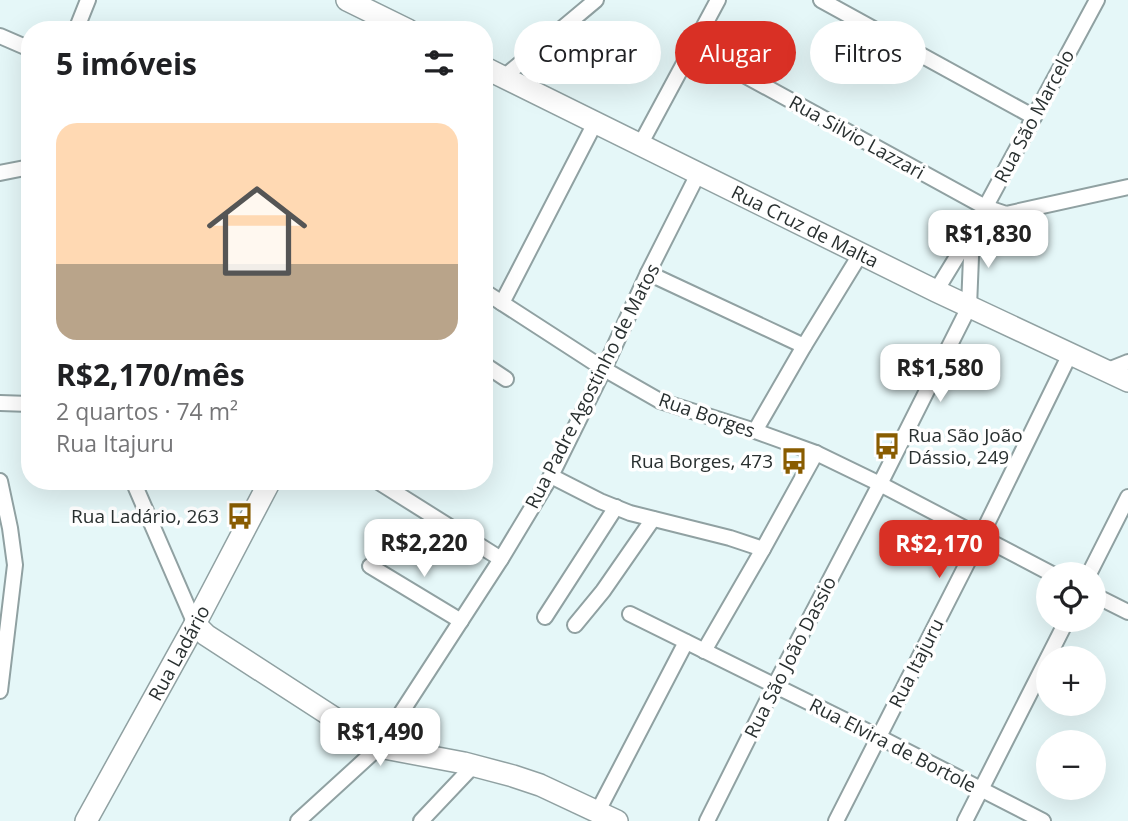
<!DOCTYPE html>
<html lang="pt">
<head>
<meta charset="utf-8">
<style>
  :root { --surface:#fff; --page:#f6f6f6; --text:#202124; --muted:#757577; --line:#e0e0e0; --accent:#d93025 }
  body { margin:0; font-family:"Open Sans",sans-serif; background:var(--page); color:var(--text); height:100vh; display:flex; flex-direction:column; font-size:26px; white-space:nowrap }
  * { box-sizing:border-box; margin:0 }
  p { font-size:23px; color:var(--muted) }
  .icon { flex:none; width:38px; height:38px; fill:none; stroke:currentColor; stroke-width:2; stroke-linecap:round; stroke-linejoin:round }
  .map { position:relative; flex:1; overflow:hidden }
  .drawer { position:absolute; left:21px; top:21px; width:472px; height:469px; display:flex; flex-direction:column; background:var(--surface); border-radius:28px; box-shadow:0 7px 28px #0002 }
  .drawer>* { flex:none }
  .banner { position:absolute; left:514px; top:21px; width:508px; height:63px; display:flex; gap:14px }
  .controls { position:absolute; left:1036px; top:562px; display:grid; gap:14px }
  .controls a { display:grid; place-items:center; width:70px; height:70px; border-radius:50%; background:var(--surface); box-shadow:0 7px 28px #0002; font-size:35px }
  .price { position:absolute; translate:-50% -60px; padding:0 16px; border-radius:14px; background:#fff; color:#222; font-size:23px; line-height:46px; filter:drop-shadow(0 2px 4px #0008) }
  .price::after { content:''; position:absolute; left:50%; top:42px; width:21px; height:16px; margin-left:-10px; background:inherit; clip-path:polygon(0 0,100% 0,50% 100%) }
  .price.active { background:var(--accent); color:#fff }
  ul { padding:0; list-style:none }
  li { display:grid; align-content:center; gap:14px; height:371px; padding:0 35px }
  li+li { border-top:2px solid var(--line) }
  li span { display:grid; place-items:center; height:217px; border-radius:21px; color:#555 }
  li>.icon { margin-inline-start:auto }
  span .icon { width:126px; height:126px; fill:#fffc; stroke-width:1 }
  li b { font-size:30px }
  h2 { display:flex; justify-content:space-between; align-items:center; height:84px; padding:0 35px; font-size:30px }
  .chip { padding:0 24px; border-radius:32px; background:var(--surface); box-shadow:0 7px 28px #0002; font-size:24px; line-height:63px }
  .chip.active { background:var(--accent); color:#fff }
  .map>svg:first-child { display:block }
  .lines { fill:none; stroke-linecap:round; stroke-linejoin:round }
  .street-casing { stroke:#90a1a2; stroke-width:18 }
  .secondary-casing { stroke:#90a1a2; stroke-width:24 }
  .street { stroke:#fff; stroke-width:14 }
  .secondary { stroke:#fff; stroke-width:21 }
  .labels { text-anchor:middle; stroke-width:7; stroke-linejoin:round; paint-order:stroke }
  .street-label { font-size:19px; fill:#293030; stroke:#fff }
  .poi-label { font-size:19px; fill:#293030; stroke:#fff; text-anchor:end }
</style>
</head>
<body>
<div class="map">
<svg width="1128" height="821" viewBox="0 0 1128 821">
  <rect width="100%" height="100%" fill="#e5f7f8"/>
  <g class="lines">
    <defs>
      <g id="street">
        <polyline points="821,0 1034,117"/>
        <polyline points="76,30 88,0"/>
        <polyline points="0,36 30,49"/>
        <polyline points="693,47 985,207 1006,214 1128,187"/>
        <polyline points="504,77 596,0"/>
        <polyline points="640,145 718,0"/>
        <polyline points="0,173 30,167"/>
        <polyline points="648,273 804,346"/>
        <polyline points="936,291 972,232 1097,0"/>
        <polyline points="485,292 604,369 660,401 755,431 816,453 880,484 1052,574"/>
        <polyline points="502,303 595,123"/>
        <polyline points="485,365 506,379"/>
        <polyline points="1108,370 1128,362"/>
        <polyline points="0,403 30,404"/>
        <polyline points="755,431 804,346 861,253"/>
        <polyline points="551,476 600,501 630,513 730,538 763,549"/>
        <polyline points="0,481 10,528 15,565 0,691"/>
        <polyline points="133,481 195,624"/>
        <polyline points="377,481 501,559"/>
        <polyline points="370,566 461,621"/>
        <polyline points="1089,574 1128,497"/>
        <polyline points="1094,595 1128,612"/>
        <polyline points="630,614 879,737 1043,821"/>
        <polyline points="545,617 616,507"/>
        <polyline points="575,625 603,591 653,519"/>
        <polyline points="704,651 763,549 816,453"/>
        <polyline points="598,811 686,642"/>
        <polyline points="298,821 379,747 501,559 551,476 604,369 648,273 698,174"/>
        <polyline points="421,821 474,765"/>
        <polyline points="707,821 775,685 880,484 969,307 972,232"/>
        <polyline points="836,821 981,536 1070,354"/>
        <polyline points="965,821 1067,620"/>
      </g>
      <g id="secondary">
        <polyline points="347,0 408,30"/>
        <path id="s1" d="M485,68L936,291L1128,381"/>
        <polyline points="195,624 206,635 379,747 464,763 513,776 540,785 617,821"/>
        <path id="s2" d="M86,821L195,624L270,481"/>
      </g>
    </defs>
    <use href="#street" class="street-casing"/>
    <use href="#secondary" class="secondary-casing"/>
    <use href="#street" class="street"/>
    <use href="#secondary" class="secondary"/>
  </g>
  <defs>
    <symbol id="bus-bare" viewBox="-9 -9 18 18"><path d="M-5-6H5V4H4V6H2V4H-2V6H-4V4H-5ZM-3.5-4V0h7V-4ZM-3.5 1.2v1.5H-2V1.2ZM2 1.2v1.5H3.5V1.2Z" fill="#895c00" stroke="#fff" stroke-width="2.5" paint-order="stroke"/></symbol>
  </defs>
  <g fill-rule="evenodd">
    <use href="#bus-bare" x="868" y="427" width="38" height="38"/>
    <use href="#bus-bare" x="775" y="442" width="38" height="38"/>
    <use href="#bus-bare" x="221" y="497" width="38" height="38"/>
  </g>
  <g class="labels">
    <g class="street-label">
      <text transform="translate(1034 116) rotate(-62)" y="7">Rua São Marcelo</text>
      <text transform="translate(857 137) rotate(29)" y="7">Rua Silvio Lazzari</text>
      <text dy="7" stroke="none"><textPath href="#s1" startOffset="357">Rua Cruz de Malta</textPath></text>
      <text transform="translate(592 386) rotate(-63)" y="7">Rua Padre Agostinho de Matos</text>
      <text transform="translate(707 415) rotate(19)" y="7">Rua Borges</text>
      <text dy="7" stroke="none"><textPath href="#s2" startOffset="192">Rua Ladário</textPath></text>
      <text transform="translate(790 657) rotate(-63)" y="7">Rua São João Dassio</text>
      <text transform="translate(916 663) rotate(-63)" y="7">Rua Itajuru</text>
      <text transform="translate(893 745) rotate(27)" y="7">Rua Elvira de Bortole</text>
    </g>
    <g class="poi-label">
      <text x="908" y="442" text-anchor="start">Rua São João<tspan x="908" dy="22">Dássio, 249</tspan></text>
      <text x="773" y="468">Rua Borges, 473</text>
      <text x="219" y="523">Rua Ladário, 263</text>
    </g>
  </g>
</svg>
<div class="controls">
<a><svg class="icon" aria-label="locate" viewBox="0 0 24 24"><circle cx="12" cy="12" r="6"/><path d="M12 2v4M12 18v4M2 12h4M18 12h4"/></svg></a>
<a>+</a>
<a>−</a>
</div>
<b class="price" style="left:988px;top:270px">R$1,830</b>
<b class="price" style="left:940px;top:404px">R$1,580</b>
<b class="price" style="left:424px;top:579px">R$2,220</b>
<b class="price active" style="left:939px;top:580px">R$2,170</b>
<b class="price" style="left:380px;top:768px">R$1,490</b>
<div class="banner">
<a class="chip">Comprar</a>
<a class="chip active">Alugar</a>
<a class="chip">Filtros</a>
</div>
<section class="drawer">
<h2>5 imóveis<svg class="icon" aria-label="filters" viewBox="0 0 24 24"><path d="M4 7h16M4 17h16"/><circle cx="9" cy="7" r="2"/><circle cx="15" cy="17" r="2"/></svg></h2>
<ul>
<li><span style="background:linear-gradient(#ffd9b3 65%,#b9a48a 0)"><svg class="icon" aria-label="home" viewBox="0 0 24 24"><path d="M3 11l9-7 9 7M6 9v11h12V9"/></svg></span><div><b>R$2,170/mês</b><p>2 quartos · 74 m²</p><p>Rua Itajuru</p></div></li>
</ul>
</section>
</div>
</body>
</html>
